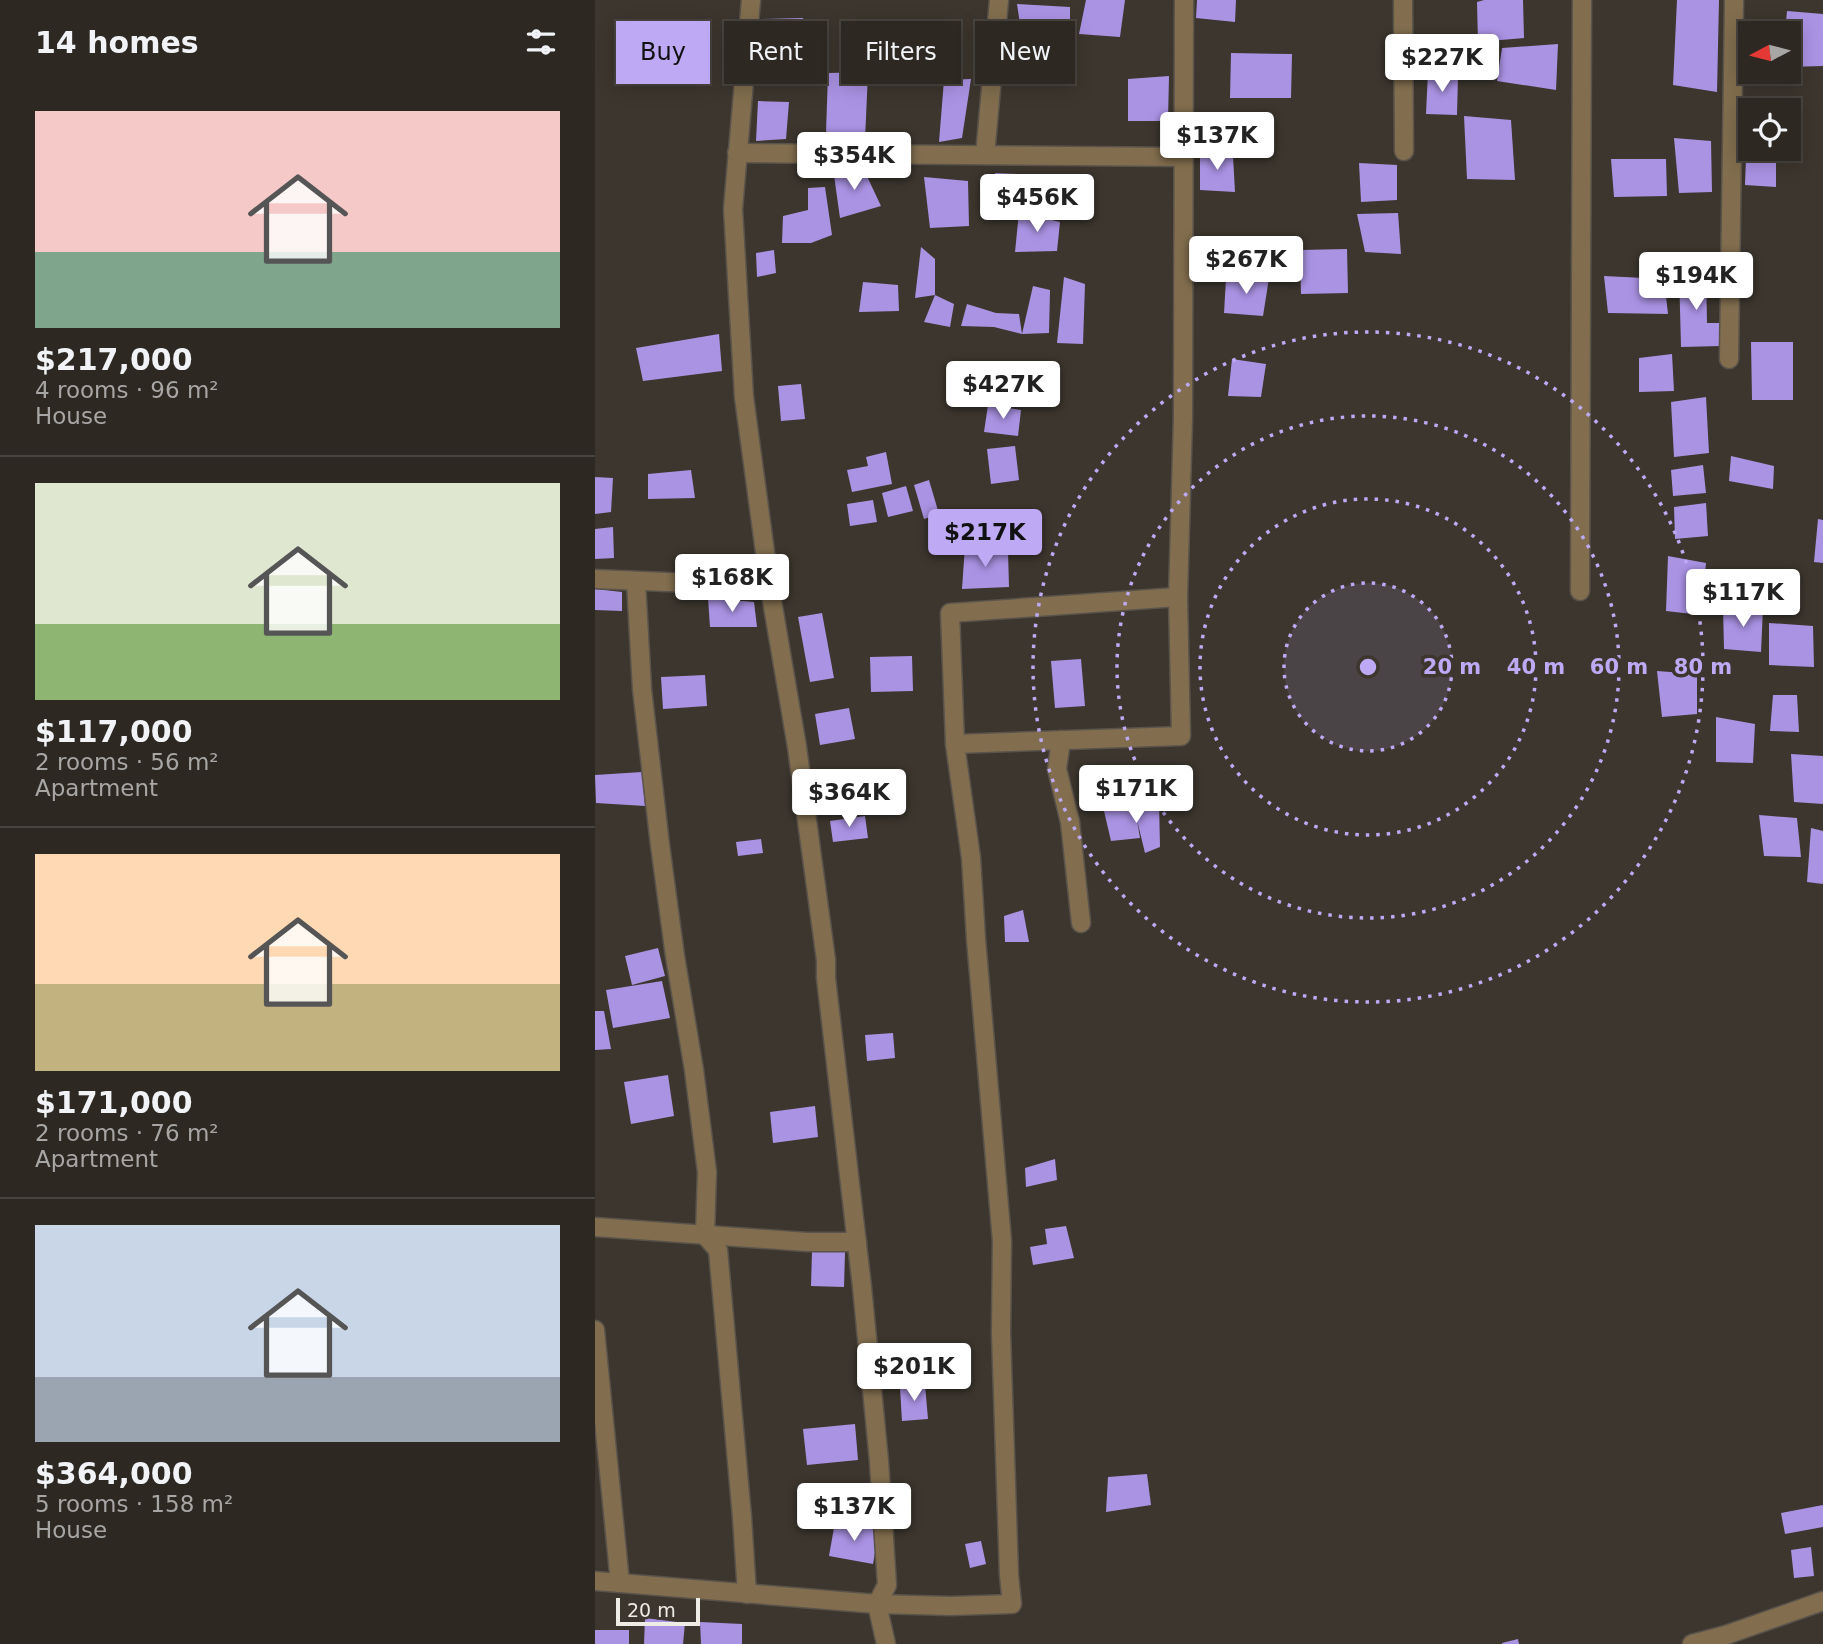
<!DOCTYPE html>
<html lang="en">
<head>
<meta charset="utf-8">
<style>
  :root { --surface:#2d2822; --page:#39342f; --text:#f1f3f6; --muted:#a7a6a5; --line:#484440; --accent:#bea9f4 }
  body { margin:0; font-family:"DejaVu Sans",sans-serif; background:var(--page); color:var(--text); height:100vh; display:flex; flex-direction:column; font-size:26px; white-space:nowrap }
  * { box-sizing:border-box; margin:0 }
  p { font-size:23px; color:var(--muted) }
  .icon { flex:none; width:38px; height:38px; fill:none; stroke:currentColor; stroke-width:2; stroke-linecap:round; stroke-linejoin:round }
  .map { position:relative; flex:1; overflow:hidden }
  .side { display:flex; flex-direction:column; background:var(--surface); width:595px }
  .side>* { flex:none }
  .banner { position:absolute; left:21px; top:21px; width:665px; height:63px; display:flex; gap:14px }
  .needle { width:46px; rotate:263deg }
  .controls { position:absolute; left:1143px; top:21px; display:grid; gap:14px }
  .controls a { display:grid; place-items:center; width:63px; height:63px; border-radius:0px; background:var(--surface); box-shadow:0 4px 18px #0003,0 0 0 2px var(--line); font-size:35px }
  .scale { position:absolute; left:21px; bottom:18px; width:84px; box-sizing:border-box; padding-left:7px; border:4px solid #efebe5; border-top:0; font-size:19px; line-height:24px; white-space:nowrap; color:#efebe5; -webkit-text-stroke:5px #3c362e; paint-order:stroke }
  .price { position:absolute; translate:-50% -60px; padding:0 16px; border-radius:7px; background:#fff; color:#222; font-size:23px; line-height:46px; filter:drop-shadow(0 2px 4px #0008) }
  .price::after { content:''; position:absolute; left:50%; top:42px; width:21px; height:16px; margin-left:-10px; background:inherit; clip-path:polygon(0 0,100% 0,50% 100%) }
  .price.selected { background:var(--accent); color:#111 }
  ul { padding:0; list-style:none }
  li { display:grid; align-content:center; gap:14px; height:371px; padding:0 35px }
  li+li { border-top:2px solid var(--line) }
  li span { display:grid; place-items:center; height:217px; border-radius:0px; color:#555 }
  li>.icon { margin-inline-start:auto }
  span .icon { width:126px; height:126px; fill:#fffc; stroke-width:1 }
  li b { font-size:30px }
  h2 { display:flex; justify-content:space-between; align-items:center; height:84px; padding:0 35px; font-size:30px }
  .pill { padding:0 24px; border-radius:0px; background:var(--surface); box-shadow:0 4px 18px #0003,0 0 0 2px var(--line); font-size:24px; line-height:63px }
  .pill.selected { background:var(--accent); color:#111 }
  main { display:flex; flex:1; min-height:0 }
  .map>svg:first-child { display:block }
  .building { fill:#ab93e4 }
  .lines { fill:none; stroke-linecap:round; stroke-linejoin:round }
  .minor-casing { stroke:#59534b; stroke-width:21 }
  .minor { stroke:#826e4e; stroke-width:18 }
  .ring { fill:none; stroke:#bea9f4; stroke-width:3.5; stroke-dasharray:3.5 7 }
  .centre { fill:#bea9f4; stroke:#3c362e; stroke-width:3.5 }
  .ring-label { font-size:21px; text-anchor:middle; font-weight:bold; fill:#bea9f4; stroke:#3c362e; stroke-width:7; stroke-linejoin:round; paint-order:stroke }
</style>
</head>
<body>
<main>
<section class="side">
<h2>14 homes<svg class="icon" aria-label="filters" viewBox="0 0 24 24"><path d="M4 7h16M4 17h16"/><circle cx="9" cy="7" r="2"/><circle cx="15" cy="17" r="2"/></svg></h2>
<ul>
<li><span style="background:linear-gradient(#f6c9c9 65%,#7fa58c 0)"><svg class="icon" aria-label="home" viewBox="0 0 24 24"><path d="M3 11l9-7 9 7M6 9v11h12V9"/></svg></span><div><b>$217,000</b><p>4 rooms · 96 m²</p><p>House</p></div></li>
<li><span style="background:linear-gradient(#dfe7d0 65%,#8fb573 0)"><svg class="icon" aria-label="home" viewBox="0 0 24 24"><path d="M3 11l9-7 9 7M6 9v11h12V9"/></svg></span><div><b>$117,000</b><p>2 rooms · 56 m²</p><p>Apartment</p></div></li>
<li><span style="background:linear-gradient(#ffd9b3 60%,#c2b280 0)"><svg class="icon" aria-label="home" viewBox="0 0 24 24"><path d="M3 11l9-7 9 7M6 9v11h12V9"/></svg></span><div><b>$171,000</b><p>2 rooms · 76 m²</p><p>Apartment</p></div></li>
<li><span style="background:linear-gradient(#c9d6e8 70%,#9aa5b1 0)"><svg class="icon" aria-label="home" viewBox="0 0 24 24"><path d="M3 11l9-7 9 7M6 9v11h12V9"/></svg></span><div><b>$364,000</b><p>5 rooms · 158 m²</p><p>House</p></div></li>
</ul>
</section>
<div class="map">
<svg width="1228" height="1644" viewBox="0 0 1228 1644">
  <rect width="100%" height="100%" fill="#3c362e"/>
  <g class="building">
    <polygon points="491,0 530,0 525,37 484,34"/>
    <polygon points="602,0 641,0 640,22 601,18"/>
    <polygon points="889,0 928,0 929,38 883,42 882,2"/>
    <polygon points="1082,0 1124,0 1122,92 1078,85"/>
    <polygon points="422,4 475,7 475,33 427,38"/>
    <polygon points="1192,11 1228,14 1228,66 1194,67 1194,33 1190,33"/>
    <polygon points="208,18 214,64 169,69 168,19"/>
    <polygon points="963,44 961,90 902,81 907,48"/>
    <polygon points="636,53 697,54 696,98 635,98"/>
    <polygon points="273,72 270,140 231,133 233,73"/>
    <polygon points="833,72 863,76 862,115 831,114"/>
    <polygon points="574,76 573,121 533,121 533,79"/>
    <polygon points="376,79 367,138 344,142 349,80"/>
    <polygon points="163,101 194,102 191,139 161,141"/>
    <polygon points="869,116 916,120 920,180 872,179"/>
    <polygon points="1079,138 1116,141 1117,192 1084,193"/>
    <polygon points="605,150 638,156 640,192 605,190"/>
    <polygon points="1181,155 1181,187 1150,185 1151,158"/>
    <polygon points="1016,159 1071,159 1072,196 1019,197"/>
    <polygon points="764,163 802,165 802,200 766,202"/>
    <polygon points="238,168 270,172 286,206 245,218"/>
    <polygon points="400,173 463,176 464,205 403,201"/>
    <polygon points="329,177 373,181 374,226 335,228"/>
    <polygon points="230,187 237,235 216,243 187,243 188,216 213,210 213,188"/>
    <polygon points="424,212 465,222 462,251 420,252"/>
    <polygon points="803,213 806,254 770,252 762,214"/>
    <polygon points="326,247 340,259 340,295 320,298"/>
    <polygon points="752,249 753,293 706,294 705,250"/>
    <polygon points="179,250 181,273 162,277 161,253"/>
    <polygon points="1111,271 1112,323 1126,323 1126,346 1086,347 1084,272"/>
    <polygon points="1009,276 1069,279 1073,314 1013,313"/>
    <polygon points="469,277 490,284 488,344 462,343"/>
    <polygon points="674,278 668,316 629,313 631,279"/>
    <polygon points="268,282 303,285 304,311 264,312"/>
    <polygon points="438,286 455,290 454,333 427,334"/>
    <polygon points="340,295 359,304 355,327 329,322"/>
    <polygon points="372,304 401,313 424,314 427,334 399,327 366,326"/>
    <polygon points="124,334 127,371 48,381 41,348"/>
    <polygon points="1156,342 1198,342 1198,400 1157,400"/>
    <polygon points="1077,354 1079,391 1044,392 1044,358"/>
    <polygon points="637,359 671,364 666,397 633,396"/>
    <polygon points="374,363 418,365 417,382 373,383"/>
    <polygon points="206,384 210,419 186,421 183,386"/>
    <polygon points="1111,397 1114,453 1079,457 1076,402"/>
    <polygon points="393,405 426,410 423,436 389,432"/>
    <polygon points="420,446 424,480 396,484 392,449"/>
    <polygon points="291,452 297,484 257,492 252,470 273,466 271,457"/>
    <polygon points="1136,456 1179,466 1178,489 1134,481"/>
    <polygon points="1108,465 1111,493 1078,496 1076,470"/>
    <polygon points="96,470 100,498 53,499 53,474"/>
    <polygon points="0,477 18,478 16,512 0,514"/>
    <polygon points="334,480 344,514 329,519 319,485"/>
    <polygon points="311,486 318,511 293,517 287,493"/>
    <polygon points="278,500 282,522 255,526 252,504"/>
    <polygon points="1111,503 1113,536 1080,539 1079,507"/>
    <polygon points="1223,519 1228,520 1228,563 1219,562"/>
    <polygon points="18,527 19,558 0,559 0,529"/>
    <polygon points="370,546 413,551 414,587 367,589"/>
    <polygon points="1073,556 1111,563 1106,615 1071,611"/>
    <polygon points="0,589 27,592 27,611 0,610"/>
    <polygon points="113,598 159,602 162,627 115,627"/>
    <polygon points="1128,607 1168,608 1166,652 1129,649"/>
    <polygon points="227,613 239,678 215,682 203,617"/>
    <polygon points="1174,623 1218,626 1219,667 1174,665"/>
    <polygon points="317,656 318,691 276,692 275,657"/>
    <polygon points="486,659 490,706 460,708 456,661"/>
    <polygon points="1062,671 1102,674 1102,714 1067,717"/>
    <polygon points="110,675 112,706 68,709 66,677"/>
    <polygon points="1178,695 1202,695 1204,732 1175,731"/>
    <polygon points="254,708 260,739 225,745 220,714"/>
    <polygon points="1121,717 1160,724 1158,763 1121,762"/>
    <polygon points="1196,754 1228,756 1228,804 1199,802"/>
    <polygon points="275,769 293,770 291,809 235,805 236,782 275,784"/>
    <polygon points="47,772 50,806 1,803 0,775"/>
    <polygon points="564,801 565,847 550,853 542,820 545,838 516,841 509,811 540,809"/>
    <polygon points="1164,815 1202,818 1206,857 1169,856"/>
    <polygon points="270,816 273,838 238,842 235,821"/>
    <polygon points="1216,828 1228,831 1228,884 1212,882"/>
    <polygon points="166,839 168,853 143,856 141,842"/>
    <polygon points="428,910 434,942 410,942 409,916"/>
    <polygon points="63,948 70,976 37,985 30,956"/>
    <polygon points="67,981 75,1018 18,1028 11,990"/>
    <polygon points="0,1011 9,1011 16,1049 0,1050"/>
    <polygon points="298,1033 300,1058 272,1061 270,1035"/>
    <polygon points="73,1075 79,1116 36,1124 29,1082"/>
    <polygon points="220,1106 223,1137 178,1143 175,1112"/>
    <polygon points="460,1159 462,1180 431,1187 430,1168"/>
    <polygon points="471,1226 479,1258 438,1265 435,1247 452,1244 450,1229"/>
    <polygon points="217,1251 250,1252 249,1287 216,1286"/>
    <polygon points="330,1385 333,1419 307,1421 305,1388"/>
    <polygon points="260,1424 263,1460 212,1465 208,1429"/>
    <polygon points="552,1474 556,1505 511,1512 513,1477"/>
    <polygon points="1228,1505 1228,1527 1190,1534 1186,1513"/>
    <polygon points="240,1522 284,1530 278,1564 234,1556"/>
    <polygon points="386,1541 391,1564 375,1568 370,1544"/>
    <polygon points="1216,1547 1219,1576 1199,1578 1196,1550"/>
    <polygon points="50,1618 90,1623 88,1644 49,1644"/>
    <polygon points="105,1622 147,1624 147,1644 106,1644"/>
    <rect x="0" y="1630" width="34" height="14"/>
    <polygon points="923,1639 924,1644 907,1644 907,1643"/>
  </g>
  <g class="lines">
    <defs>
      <g id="minor">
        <polyline points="156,0 138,209 149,397 175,589 202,747 231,960 231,978 267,1287 284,1461 292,1585 282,1604 291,1644"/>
        <polyline points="808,0 809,151"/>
        <polyline points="142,153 589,157"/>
        <polyline points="390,155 404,0"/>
        <polyline points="1134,359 1139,0"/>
        <polyline points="0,579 120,584 175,589"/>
        <polyline points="41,582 47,689 65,845 80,956 99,1070 112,1172 110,1235 123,1250 147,1517 152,1594"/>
        <polyline points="985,591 987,0"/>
        <polyline points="466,740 462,769 475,822 486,923"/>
        <polyline points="360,744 586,736 583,597 588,418 589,0"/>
        <polyline points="0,1227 212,1242 262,1242"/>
        <polyline points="0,1330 25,1583"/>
        <polyline points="0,1581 282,1604 356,1606 417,1604 414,1575 406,1333 407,1241 381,939 376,858 360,744 355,613 583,597"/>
        <polyline points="1097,1644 1131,1635 1228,1601"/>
      </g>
    </defs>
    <use href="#minor" class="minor-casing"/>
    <use href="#minor" class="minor"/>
  </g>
  <circle cx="773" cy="667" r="84" fill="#bea9f4" fill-opacity=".12"/>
  <g class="ring">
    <circle cx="773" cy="667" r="84"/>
    <circle cx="773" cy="667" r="168"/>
    <circle cx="773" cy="667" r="251"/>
    <circle cx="773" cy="667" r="335"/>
  </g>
  <circle cx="773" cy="667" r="10" class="centre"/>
  <g class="ring-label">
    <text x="857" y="674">20 m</text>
    <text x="941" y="674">40 m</text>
    <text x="1024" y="674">60 m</text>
    <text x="1108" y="674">80 m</text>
  </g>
</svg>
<div class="controls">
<a><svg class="needle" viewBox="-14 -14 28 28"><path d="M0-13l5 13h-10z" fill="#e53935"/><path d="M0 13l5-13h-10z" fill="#a7a6a5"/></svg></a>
<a><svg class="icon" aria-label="locate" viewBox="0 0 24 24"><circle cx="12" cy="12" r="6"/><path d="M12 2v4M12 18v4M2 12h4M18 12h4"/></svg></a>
</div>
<div class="scale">20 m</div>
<b class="price" style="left:847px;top:94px">$227K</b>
<b class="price" style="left:622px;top:172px">$137K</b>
<b class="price" style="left:259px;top:192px">$354K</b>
<b class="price" style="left:442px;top:234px">$456K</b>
<b class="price" style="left:651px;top:296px">$267K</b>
<b class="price" style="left:1101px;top:312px">$194K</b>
<b class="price" style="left:408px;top:421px">$427K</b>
<b class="price selected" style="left:390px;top:569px">$217K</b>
<b class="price" style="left:137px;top:614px">$168K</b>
<b class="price" style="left:1148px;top:629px">$117K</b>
<b class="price" style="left:541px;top:825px">$171K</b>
<b class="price" style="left:254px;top:829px">$364K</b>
<b class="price" style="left:319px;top:1403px">$201K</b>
<b class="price" style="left:259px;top:1543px">$137K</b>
<div class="banner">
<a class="pill selected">Buy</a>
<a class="pill">Rent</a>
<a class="pill">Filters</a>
<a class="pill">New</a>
</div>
</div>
</main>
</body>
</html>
